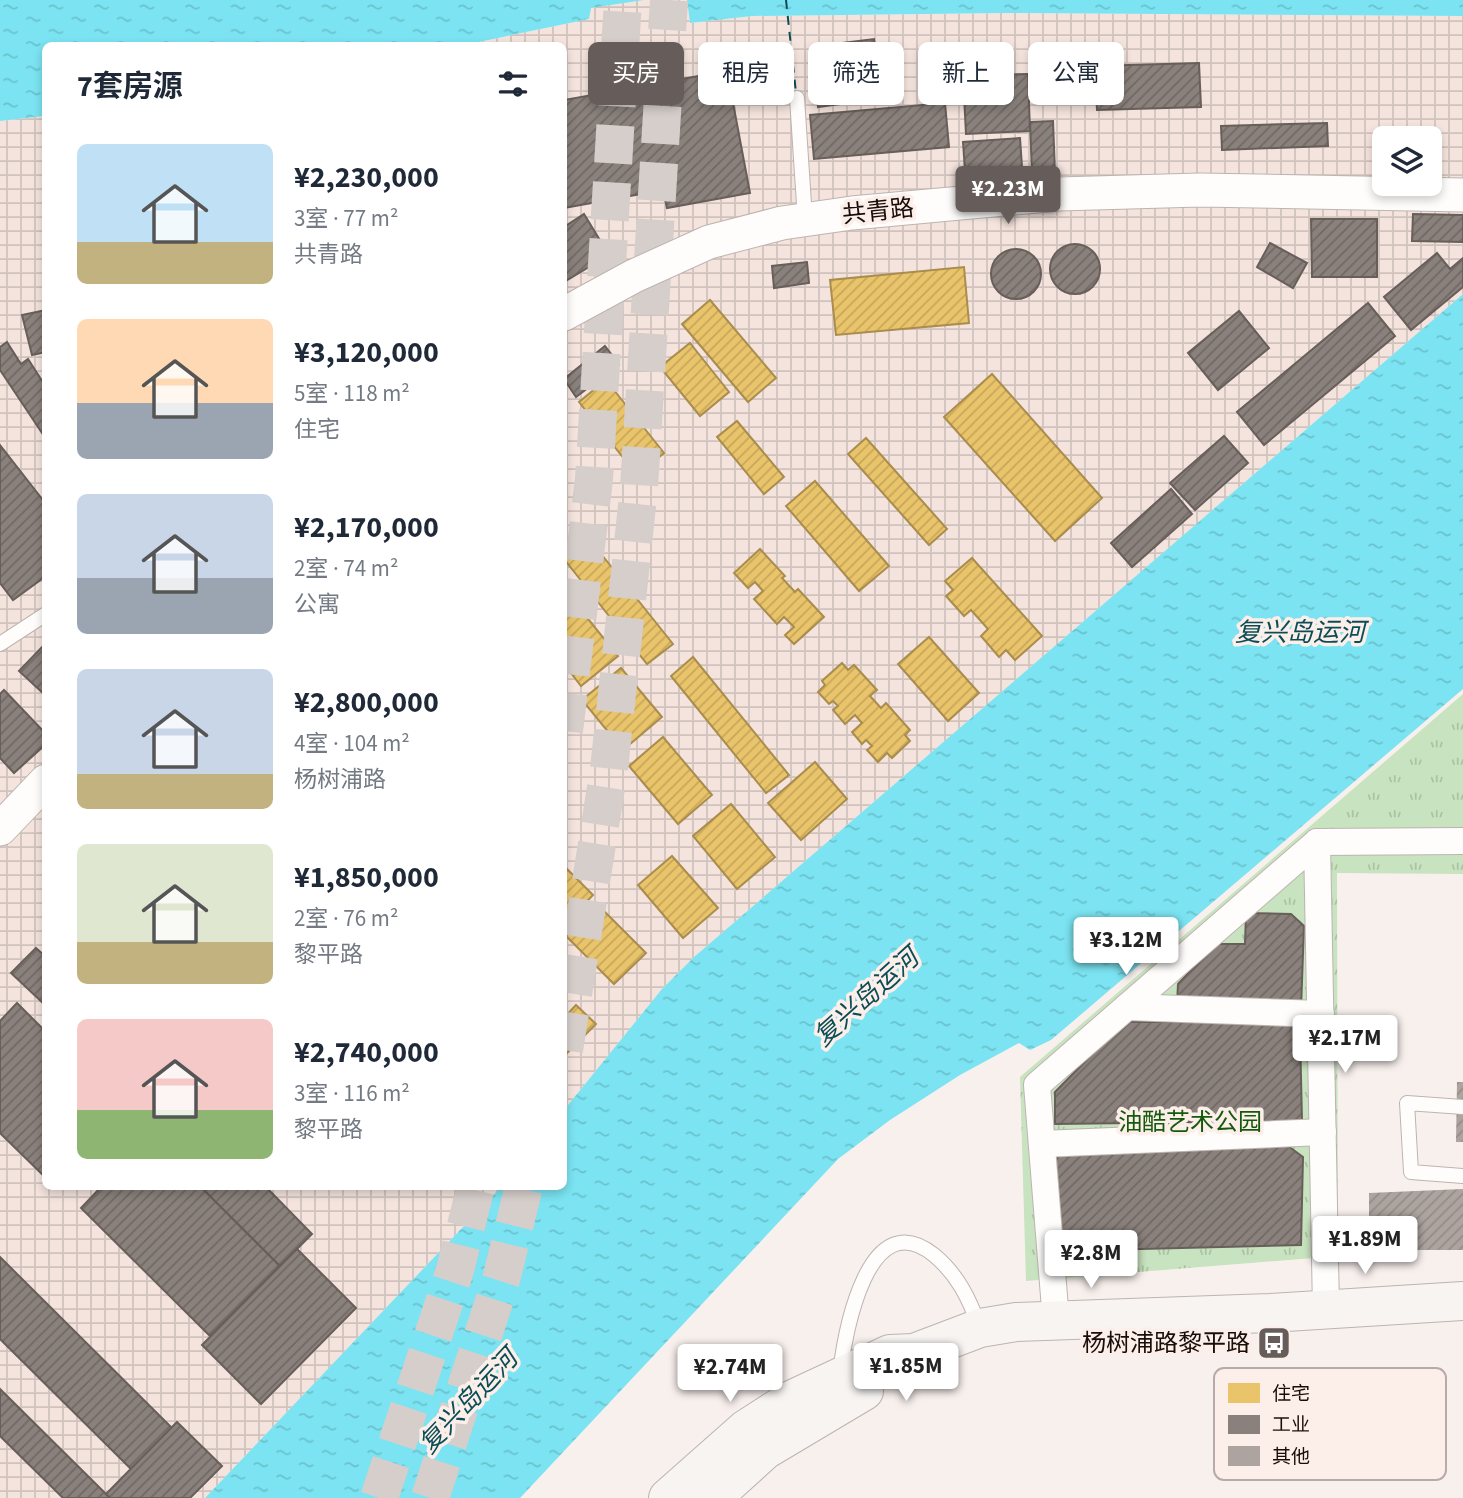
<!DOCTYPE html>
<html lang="zh">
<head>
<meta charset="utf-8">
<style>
  :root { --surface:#fff; --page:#f6f6f7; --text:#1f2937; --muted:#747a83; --accent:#665c59 }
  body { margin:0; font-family:"Source Sans 3","Noto Sans SC",sans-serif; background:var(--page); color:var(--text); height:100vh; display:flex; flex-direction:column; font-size:26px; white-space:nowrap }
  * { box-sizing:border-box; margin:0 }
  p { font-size:23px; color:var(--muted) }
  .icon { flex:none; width:38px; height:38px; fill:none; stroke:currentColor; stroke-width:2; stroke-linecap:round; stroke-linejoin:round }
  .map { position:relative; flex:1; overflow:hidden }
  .drawer { position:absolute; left:42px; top:42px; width:525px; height:1148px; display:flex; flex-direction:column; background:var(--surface); border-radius:10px; box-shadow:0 4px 10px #0003 }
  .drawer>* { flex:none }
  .guide { position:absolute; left:588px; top:42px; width:665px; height:63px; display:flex; gap:14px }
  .controls { position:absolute; left:1372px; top:126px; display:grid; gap:14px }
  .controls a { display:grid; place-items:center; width:70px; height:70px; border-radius:10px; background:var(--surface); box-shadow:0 4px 10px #0003; font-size:35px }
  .price { position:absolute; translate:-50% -60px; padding:0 16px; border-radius:7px; background:#fff; color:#222; font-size:23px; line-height:46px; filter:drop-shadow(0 2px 4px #0008) }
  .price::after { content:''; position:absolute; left:50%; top:42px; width:21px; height:16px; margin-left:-10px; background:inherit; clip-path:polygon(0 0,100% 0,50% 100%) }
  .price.selected { background:var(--accent); color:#fff }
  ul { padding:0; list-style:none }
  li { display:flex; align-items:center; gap:21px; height:175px; padding:0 35px }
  li span { display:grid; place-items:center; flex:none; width:196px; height:140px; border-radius:10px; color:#555 }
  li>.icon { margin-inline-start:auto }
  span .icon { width:84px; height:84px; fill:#fffc; stroke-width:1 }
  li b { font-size:30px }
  h2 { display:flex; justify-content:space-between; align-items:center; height:84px; padding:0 35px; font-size:30px }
  .chip { padding:0 24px; border-radius:10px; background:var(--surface); box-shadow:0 4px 10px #0003; font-size:24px; line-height:63px }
  .chip.selected { background:var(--accent); color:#fff }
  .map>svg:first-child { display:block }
  .industrial { fill:url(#industrial-grid); fill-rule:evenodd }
  .park { fill:url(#park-tufts) }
  .water { fill:url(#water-ripples) }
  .homes { fill:url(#homes-hatch); stroke:#aa8d4d; stroke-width:2 }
  .industry { fill:url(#industry-hatch); stroke:#685e5a; stroke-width:2 }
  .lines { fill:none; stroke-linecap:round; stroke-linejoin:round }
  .ferry { stroke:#0b4d56; stroke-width:2; stroke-dasharray:9 7; stroke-linecap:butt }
  .building { fill:url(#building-hatch) }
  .trunk-tunnel { stroke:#d6cecb; stroke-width:38; stroke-dasharray:38 19; stroke-linecap:butt }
  .service-casing { stroke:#bdb4b0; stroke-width:16 }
  .minor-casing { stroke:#bdb4b0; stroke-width:28 }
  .tertiary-casing { stroke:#bdb4b0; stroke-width:35 }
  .secondary-casing { stroke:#bdb4b0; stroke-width:40 }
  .service { stroke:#fefdfc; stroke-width:14 }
  .minor { stroke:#fefdfc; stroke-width:26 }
  .tertiary { stroke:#fefdfc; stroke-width:33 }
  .secondary { stroke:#f7f4f2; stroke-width:38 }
  .labels { text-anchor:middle; stroke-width:7; stroke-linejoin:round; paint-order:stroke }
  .street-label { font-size:24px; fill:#180d09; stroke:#fceee9 }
  .park-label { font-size:24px; fill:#15590d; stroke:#fceee9 }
  .poi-label { font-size:24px; fill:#180d09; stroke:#fceee9; text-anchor:end }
  .water-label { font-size:26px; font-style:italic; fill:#0b4d56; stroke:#fceee9 }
  .key { fill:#fceee9; stroke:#b8aaa6; stroke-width:2 }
  .key-label { font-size:19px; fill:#180d09 }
</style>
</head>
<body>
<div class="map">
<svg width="1463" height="1498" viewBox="0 0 1463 1498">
  <defs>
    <pattern id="industrial-grid" width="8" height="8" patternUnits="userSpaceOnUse" patternTransform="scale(1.75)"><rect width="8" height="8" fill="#f4e4dd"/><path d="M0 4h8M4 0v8" fill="none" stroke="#d0c2bc"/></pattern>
    <pattern id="park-tufts" width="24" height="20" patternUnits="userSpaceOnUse" patternTransform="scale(1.75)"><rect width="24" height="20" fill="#c8e3bf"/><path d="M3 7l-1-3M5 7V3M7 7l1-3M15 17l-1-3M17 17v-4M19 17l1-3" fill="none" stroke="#abc2a3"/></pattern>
    <pattern id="water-ripples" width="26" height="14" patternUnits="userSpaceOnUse" patternTransform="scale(1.75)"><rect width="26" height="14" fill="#7be3f1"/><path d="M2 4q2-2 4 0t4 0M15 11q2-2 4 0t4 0" fill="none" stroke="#6ac2cd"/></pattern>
    <pattern id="homes-hatch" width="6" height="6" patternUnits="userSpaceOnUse" patternTransform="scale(1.75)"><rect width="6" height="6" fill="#e9c46a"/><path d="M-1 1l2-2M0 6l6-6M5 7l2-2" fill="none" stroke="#c7a75b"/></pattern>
    <pattern id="industry-hatch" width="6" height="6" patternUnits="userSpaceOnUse" patternTransform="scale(1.75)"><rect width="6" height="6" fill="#8a817c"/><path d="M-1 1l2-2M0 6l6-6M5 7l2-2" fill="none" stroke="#706864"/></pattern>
    <pattern id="building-hatch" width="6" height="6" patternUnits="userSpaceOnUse" patternTransform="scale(1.75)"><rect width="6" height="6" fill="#ada4a0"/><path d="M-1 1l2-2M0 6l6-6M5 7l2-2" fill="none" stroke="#948c88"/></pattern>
  </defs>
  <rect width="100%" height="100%" fill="#f8f0ed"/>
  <g class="industrial">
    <path d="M644,0H687L690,23L752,16L1005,13L1463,16V294L694,957L662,989L564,1110V46H459L589,19L590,8ZM1384,138H1430V184H1384Z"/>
    <polygon points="45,116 46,1186 501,1187 205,1498 0,1498 0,121"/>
  </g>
  <polygon class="park" points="1463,694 1463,874 1337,873 1338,1256 1026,1281 1020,1077"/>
  <g class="water">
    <polygon points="0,0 644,0 591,8 589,19 459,46 46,46 45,116 0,121"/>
    <polygon points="687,0 1463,0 1463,16 1005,13 752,16 690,23"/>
    <polygon points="1463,294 1463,689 1051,1040 1030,1050 1019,1043 960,1075 890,1120 838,1159 520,1498 205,1498 501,1187 564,1186 564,1110 662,989 694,957"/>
  </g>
  <g class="homes">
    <polygon points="964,267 969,323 836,335 830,280"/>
    <polygon points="710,300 776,378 748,402 682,324"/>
    <polygon points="690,343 729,392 700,416 660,367"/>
    <polygon points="992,374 1102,498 1055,541 944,417"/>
    <polygon points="606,380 664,453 637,475 579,402"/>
    <polygon points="737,421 784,477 764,494 717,437"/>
    <polygon points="866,438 947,529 929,545 848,454"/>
    <polygon points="815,481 889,566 859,591 786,506"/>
    <polygon points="586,535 673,644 647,664 564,559 564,553"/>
    <polygon points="760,549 785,576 782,578 795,592 798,589 824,617 794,644 785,635 794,627 784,617 777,624 754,599 763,591 755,582 748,588 734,573"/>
    <polygon points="972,558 1042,636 1015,660 1006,650 999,657 981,636 988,629 971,610 964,616 946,596 953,590 945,581"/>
    <polygon points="564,589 618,656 581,686 564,664"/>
    <polygon points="929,637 979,693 948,721 898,664"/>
    <polygon points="693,657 789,775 766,793 671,676"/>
    <polygon points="842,663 848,670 854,665 877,690 870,696 881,708 886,703 910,730 905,735 910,741 892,758 887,753 878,762 867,750 872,746 866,740 862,744 852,732 862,723 855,715 845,724 833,710 838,706 833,701 829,704 818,692 825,685 822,681"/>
    <polygon points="621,668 662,717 623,750 582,700"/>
    <polygon points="663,737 712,795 678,824 629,766"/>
    <polygon points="815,762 847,799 801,840 768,803"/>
    <polygon points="731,804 775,857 737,889 693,836"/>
    <polygon points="672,856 718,908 683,938 638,885"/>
    <polygon points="564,866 593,895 564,925"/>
    <polygon points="598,905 646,953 614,984 566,936"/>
    <polygon points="576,1005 596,1024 564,1056 564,1018"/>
  </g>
  <g class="industry">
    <polygon points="874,39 883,98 818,107 812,61 843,57 841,43"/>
    <polygon points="1199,63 1201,107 1097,110 1095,66"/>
    <polygon points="1095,66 1097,99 1070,100 1069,67"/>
    <polygon points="727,71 750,193 667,208 663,190 564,208 564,100"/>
    <polygon points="1028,74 1030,131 966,134 963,76"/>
    <polygon points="945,103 949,147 814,159 810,115"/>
    <polygon points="1053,121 1055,173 1032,174 1030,122"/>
    <polygon points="1327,123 1328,146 1222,150 1221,126"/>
    <polygon points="1020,138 1022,167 965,171 963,142"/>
    <polygon points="584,214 609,255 564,282 564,227"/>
    <polygon points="1413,214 1463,215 1463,242 1412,241"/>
    <polygon points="1311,219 1377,219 1377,277 1312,277"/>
    <polygon points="1270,243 1307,263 1293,288 1257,267"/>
    <circle cx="1075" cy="269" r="25"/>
    <circle cx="1016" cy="274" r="25"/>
    <polygon points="1437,253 1450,269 1463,258 1463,287 1411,330 1384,297"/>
    <polygon points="807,262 809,283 774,288 772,266"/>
    <polygon points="1368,303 1395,336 1264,445 1237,412"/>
    <polygon points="46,310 46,352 32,355 22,315"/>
    <polygon points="1239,311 1269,348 1218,390 1188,353"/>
    <polygon points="7,342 21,364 28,359 46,387 46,439 0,370 0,347"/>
    <polygon points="605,346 619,364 576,397 564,379"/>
    <polygon points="1224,436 1248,463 1195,510 1170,483"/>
    <polygon points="0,445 46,504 46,576 13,600 0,583"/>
    <polygon points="1171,489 1192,514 1132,567 1111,543"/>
    <polygon points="42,647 46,650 46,696 19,671"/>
    <polygon points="4,690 46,734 46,744 14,773 0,758 0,694"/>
    <polygon points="1246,913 1291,914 1304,926 1301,1009 1177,1004 1178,984 1216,944 1245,944"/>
    <polygon points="36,948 46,957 46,1006 11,973"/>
    <polygon points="17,1003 46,1032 46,1178 0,1133 0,1021"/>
    <polygon points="1124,1022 1288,1022 1300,1035 1302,1121 1055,1124 1055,1092"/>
    <polygon points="1288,1146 1303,1157 1301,1245 1061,1251 1053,1163 1064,1150"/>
    <polygon points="102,1186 200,1186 280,1266 210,1336 81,1208"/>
    <polygon points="200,1186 265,1186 312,1234 280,1266"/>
    <polygon points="297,1249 356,1308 261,1404 202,1345"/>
    <polygon points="0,1257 172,1428 131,1469 0,1339"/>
    <polygon points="0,1389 106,1494 110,1498 63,1498 0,1436"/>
    <polygon points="177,1422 222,1466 190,1498 110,1498 106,1494"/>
  </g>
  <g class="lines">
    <polyline class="ferry" points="786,0 796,93"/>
  </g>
  <g class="building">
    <polygon points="1457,1082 1463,1082 1463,1142 1456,1142"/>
    <polygon points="1463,1189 1463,1250 1369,1250 1369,1193"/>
  </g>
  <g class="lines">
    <g class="trunk-tunnel">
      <polyline points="564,731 594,479 623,0"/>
      <polyline points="564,1050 609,769 639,487 669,0"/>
      <polyline points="379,1498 455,1270 476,1186"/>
      <polyline points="430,1498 501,1280 524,1186"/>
    </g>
    <defs>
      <g id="service">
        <polyline points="797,98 805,219"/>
        <polyline points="0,644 46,614"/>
        <polyline points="1463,1107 1407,1103 1411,1172 1463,1176"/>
        <path d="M840,1373C845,1332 868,1202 934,1255C957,1274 969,1298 979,1326"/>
      </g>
      <g id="minor">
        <polyline points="1317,842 1326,1309"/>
        <polyline points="1127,1007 1321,1014"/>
        <polyline points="1042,1144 1323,1132"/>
        <polyline points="1056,1321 1037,1085 1317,842 1463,841"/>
      </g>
      <g id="tertiary">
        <polyline points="564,314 634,276 709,242 782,223 852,213 1059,194 1200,190 1463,195"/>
        <polyline points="0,829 46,781"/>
      </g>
      <g id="secondary">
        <polyline points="668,1498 746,1429 791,1400 890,1354 914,1353 980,1328 1016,1322 1270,1313 1463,1301"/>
        <polyline points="712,1498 765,1450 864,1391"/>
      </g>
    </defs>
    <use href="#service" class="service-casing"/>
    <use href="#minor" class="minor-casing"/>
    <use href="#tertiary" class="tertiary-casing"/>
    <use href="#secondary" class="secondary-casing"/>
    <use href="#service" class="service"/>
    <use href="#minor" class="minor"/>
    <use href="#tertiary" class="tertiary"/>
    <use href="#secondary" class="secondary"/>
  </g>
  <defs>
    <symbol id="bus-square" viewBox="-11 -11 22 22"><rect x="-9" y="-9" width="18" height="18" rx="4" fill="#665c59" stroke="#fceee9"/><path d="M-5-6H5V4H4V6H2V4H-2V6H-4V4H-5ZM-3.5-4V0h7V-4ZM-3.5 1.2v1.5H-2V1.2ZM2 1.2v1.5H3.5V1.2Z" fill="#fff"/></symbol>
  </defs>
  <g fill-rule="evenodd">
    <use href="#bus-square" x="1255" y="1324" width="38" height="38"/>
  </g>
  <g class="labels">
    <g class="street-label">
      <text transform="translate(878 211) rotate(-6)" y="8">共青路</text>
    </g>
    <g class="park-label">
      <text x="1190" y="1130">油酷艺术公园</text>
    </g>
    <g class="poi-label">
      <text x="1250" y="1351">杨树浦路黎平路</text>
    </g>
    <g class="water-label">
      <text x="1300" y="641">复兴岛运河</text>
      <text transform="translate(866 997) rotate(-42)" y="9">复兴岛运河</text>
      <text transform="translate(468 1401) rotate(-47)" y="9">复兴岛运河</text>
    </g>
  </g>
  <rect x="1214" y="1368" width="232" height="112" rx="10" class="key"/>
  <rect x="1228" y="1383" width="32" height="20" fill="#e9c46a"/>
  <rect x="1228" y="1415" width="32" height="19" fill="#8a817c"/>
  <rect x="1228" y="1446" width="32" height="20" fill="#ada4a0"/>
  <g class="key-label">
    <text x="1272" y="1400">住宅</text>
    <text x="1272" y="1431">工业</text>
    <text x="1272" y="1463">其他</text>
  </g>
</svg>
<div class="controls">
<a><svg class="icon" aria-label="layers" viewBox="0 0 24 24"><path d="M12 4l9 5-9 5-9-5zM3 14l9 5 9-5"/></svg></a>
</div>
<b class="price selected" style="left:1008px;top:226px">¥2.23M</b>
<b class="price" style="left:1126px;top:977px">¥3.12M</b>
<b class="price" style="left:1345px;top:1075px">¥2.17M</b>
<b class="price" style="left:1365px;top:1276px">¥1.89M</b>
<b class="price" style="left:1091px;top:1290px">¥2.8M</b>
<b class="price" style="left:906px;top:1403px">¥1.85M</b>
<b class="price" style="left:730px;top:1404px">¥2.74M</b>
<div class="guide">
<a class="chip selected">买房</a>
<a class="chip">租房</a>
<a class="chip">筛选</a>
<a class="chip">新上</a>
<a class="chip">公寓</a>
</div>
<section class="drawer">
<h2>7套房源<svg class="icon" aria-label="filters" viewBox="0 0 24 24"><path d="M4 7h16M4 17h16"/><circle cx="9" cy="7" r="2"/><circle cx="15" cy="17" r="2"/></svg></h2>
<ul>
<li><span style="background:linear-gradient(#bfe0f5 70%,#c2b280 0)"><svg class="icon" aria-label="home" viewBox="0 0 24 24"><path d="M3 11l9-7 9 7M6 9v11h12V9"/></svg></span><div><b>¥2,230,000</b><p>3室 · 77 m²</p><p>共青路</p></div></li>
<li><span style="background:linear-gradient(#ffd9b3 60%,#9aa5b1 0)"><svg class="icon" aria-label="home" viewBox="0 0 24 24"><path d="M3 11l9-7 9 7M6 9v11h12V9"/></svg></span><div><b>¥3,120,000</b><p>5室 · 118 m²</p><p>住宅</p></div></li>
<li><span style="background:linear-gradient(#c9d6e8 60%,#9aa5b1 0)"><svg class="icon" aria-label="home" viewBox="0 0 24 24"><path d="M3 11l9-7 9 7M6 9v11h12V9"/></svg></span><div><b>¥2,170,000</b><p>2室 · 74 m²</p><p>公寓</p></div></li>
<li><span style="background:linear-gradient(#c9d6e8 75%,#c2b280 0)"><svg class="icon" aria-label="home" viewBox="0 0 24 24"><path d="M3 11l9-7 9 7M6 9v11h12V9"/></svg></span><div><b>¥2,800,000</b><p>4室 · 104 m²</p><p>杨树浦路</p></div></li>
<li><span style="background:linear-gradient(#dfe7d0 70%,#c2b280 0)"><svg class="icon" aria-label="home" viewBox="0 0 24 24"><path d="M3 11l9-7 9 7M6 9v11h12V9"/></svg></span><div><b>¥1,850,000</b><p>2室 · 76 m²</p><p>黎平路</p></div></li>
<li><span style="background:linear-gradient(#f6c9c9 65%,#8fb573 0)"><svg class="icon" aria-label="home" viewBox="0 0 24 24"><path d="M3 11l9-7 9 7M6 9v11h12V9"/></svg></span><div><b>¥2,740,000</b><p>3室 · 116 m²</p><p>黎平路</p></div></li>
</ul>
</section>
</div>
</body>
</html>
